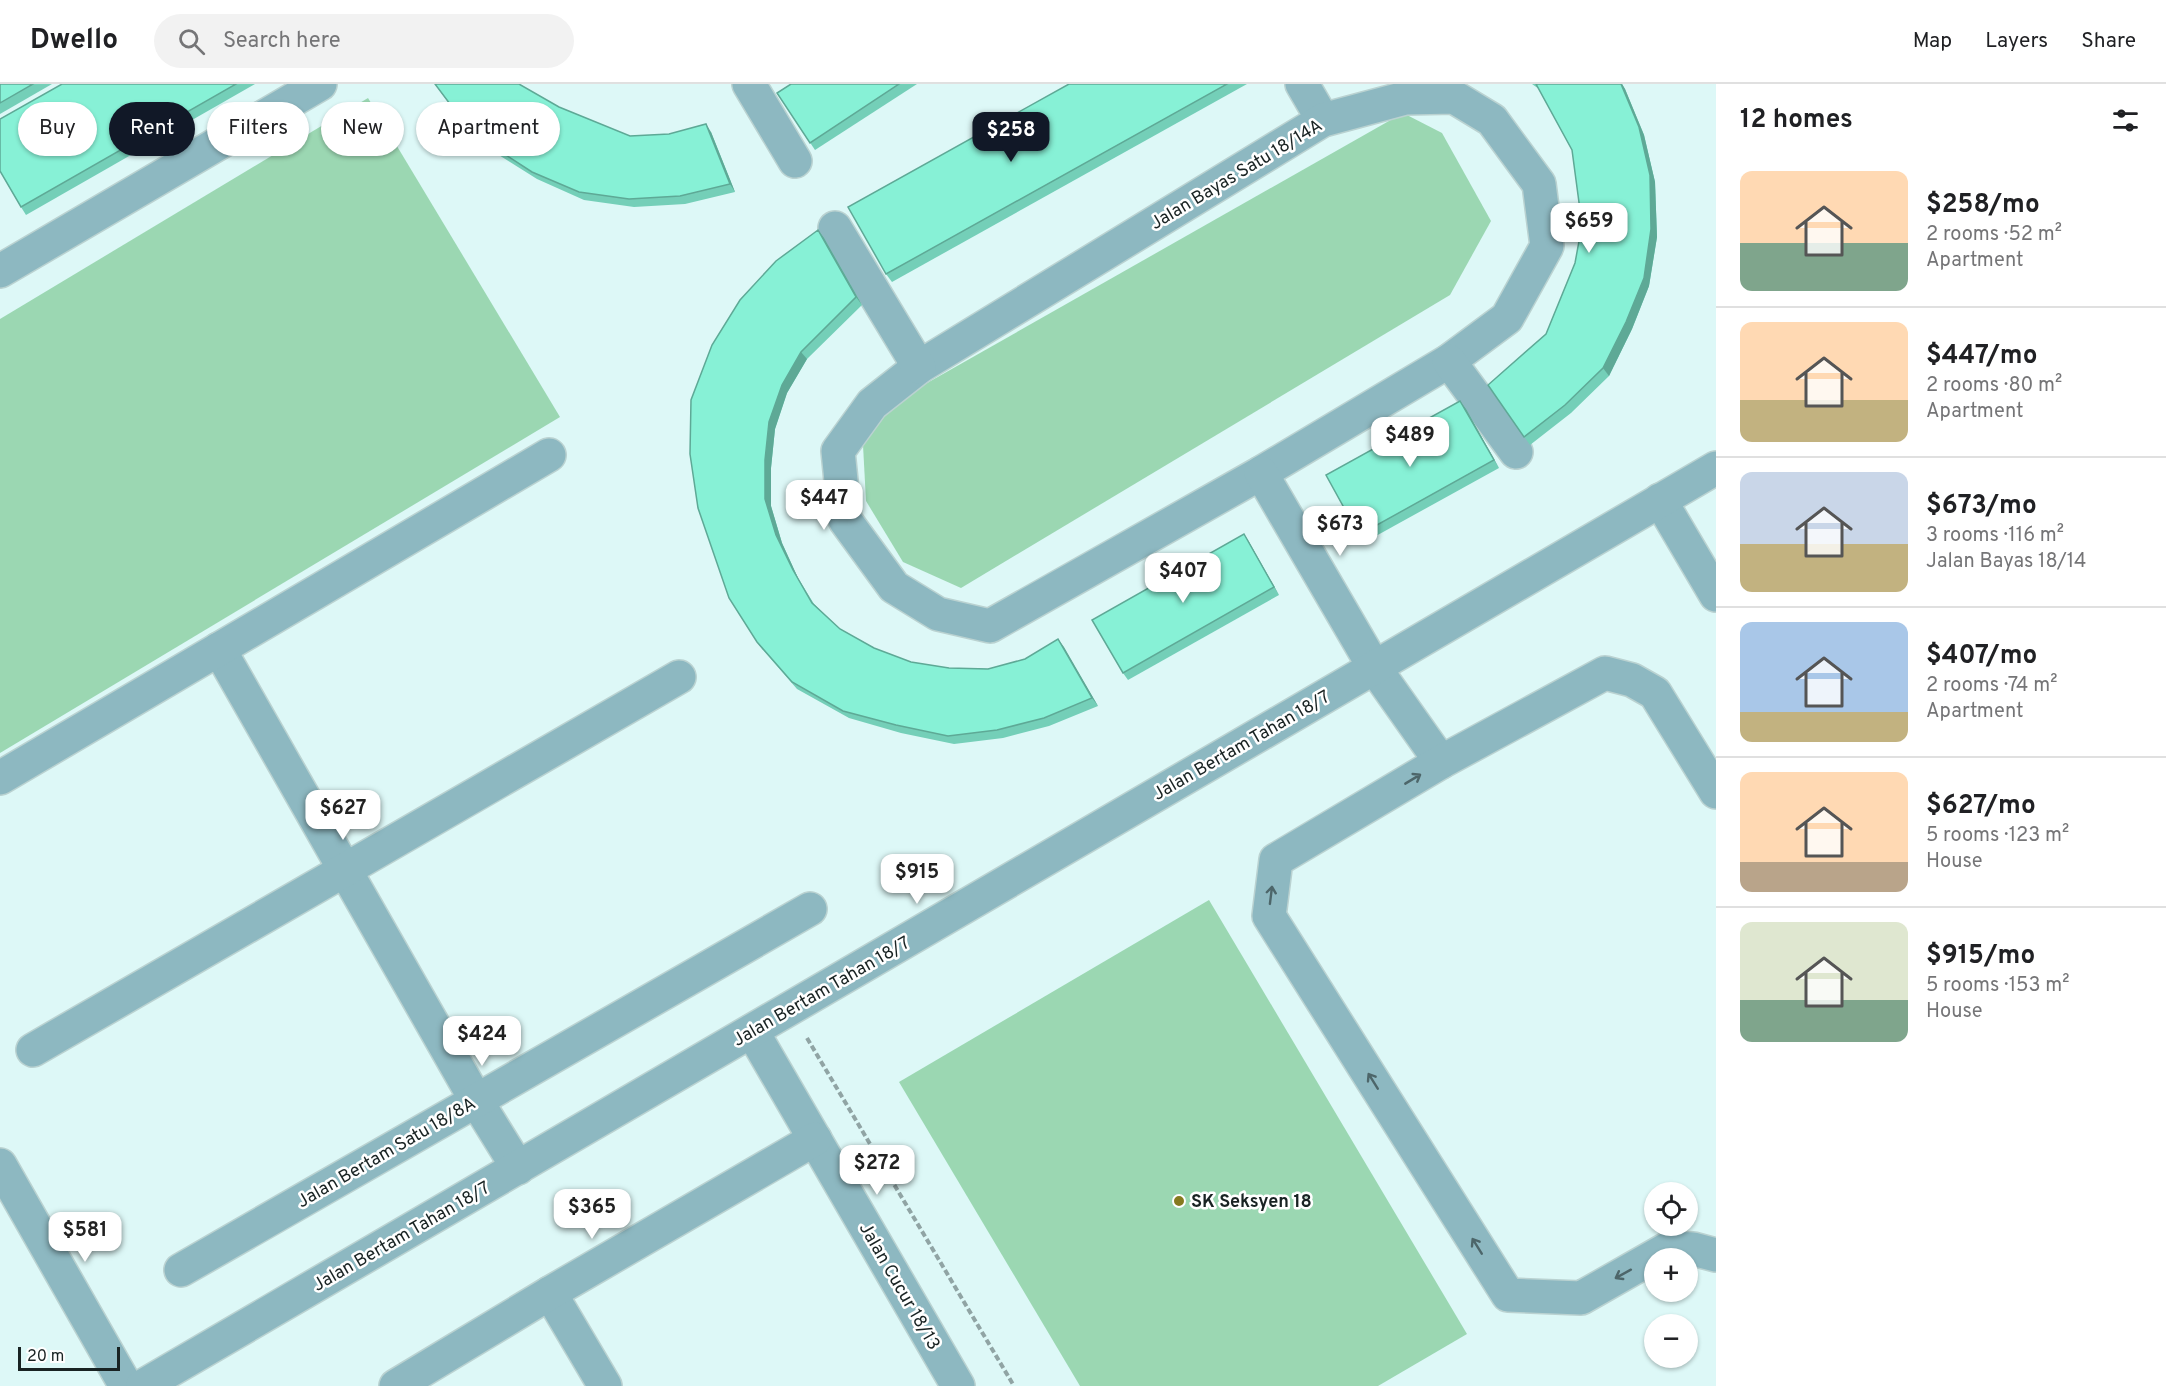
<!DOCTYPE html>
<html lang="en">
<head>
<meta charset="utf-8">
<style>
  :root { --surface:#fff; --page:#f2f2f2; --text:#202124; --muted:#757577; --line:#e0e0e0; --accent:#111827 }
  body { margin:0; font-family:Overpass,sans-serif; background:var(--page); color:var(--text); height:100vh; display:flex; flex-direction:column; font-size:22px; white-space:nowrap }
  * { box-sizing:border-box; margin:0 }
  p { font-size:20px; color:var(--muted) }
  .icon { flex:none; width:33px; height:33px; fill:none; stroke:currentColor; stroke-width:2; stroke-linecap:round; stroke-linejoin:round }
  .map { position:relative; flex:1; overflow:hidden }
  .sheet { display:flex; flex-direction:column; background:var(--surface); width:450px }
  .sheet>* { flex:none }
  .hud { position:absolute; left:18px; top:18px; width:570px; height:54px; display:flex; gap:12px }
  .fabs { position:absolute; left:1644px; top:1098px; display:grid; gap:12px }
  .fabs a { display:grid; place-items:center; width:54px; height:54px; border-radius:50%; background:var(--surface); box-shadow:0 2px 4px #0004; font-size:30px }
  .scale { position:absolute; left:18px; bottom:15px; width:102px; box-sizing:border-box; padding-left:6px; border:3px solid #192323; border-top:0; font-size:16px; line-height:21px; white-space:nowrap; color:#192323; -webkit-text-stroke:4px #fff; paint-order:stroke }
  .price { position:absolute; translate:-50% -51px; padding:0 14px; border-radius:12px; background:#fff; color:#222; font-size:20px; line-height:39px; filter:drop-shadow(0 2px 3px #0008) }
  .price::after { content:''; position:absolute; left:50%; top:36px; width:18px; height:14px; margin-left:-9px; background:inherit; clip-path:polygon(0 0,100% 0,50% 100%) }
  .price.active { background:var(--accent); color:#fff }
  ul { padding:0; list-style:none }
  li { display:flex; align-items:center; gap:18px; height:150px; padding:0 24px }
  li+li { border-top:2px solid var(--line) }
  li span { display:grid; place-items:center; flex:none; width:168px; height:120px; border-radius:12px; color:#555 }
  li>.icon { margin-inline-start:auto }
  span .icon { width:72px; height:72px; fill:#fffc; stroke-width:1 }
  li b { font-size:26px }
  h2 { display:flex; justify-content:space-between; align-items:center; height:72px; padding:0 24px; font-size:26px }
  .tag { padding:0 21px; border-radius:27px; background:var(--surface); box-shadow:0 2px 4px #0004; font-size:21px; line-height:54px }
  .tag.active { background:var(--accent); color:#fff }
  header { display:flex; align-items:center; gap:36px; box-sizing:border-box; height:84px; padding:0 30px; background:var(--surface); border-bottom:2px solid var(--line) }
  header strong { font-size:28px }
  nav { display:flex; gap:33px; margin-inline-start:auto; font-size:21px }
  .search { width:420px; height:54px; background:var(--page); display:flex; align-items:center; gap:15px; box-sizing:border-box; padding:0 21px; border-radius:33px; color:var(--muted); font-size:22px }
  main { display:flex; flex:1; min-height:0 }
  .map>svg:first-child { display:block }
  .green { fill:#9bd7b2 }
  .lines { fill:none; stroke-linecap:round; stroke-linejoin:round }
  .minor-casing { stroke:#bad2d1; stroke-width:36 }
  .path { stroke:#90a4a4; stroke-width:4; stroke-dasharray:6 3; stroke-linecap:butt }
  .minor { stroke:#8db8c1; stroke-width:33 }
  .wall { fill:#74cfb8 }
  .shaded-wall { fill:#5ea996 }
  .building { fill:#87f1d6; stroke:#5ea996; stroke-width:1.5 }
  .oneway { stroke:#4d666a }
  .poi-dot { fill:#867a1f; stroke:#fff; stroke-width:2 }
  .labels { text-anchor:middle; stroke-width:5; stroke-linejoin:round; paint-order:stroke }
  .street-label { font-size:18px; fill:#192323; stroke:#fff }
  .poi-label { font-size:18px; font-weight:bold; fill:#192323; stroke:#fff; text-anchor:start }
</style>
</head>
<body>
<header>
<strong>Dwello</strong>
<div class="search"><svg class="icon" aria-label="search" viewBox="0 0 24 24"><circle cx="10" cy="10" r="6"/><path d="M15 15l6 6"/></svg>Search here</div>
<nav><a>Map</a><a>Layers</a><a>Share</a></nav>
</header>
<main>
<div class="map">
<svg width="1716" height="1302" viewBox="0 0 1716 1302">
  <rect width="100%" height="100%" fill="#ddf8f7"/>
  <g class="green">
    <polygon points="368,14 560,333 0,669 0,235"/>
    <polygon points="1403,29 1442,49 1491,137 1450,211 961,504 903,478 866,417 863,361 890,320"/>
    <polygon points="1209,816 1467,1250 1378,1302 1080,1302 899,998"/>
  </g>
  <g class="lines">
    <defs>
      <g id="minor">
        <polyline points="749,0 795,77"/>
        <polyline points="1302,0 1323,36"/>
        <polygon points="1454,13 1492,36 1539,100 1547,162 1507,234 1449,277 1261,389 990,542 938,530 894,503 845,436 838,367 872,320 919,283 1323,36 1405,14"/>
        <polyline points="835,144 919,283"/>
        <polyline points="0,187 320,0"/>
        <polyline points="1449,277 1516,368"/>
        <polyline points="1261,389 1374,583 1441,678"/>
        <polyline points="1660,416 1716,511"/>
        <polyline points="219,565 476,1016 518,1084"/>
        <polyline points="0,694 549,371"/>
        <polyline points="1716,708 1655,609 1632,596 1605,589 1441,678 1276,776 1269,832 1508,1211 1581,1214 1669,1164 1693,1165 1716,1171"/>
        <polyline points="752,947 958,1302"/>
        <polyline points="33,966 679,593"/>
        <polyline points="0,1081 126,1302"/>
        <polyline points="181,1186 810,825"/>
        <polyline points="550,1209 605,1302"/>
        <polyline points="143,1302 1716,384"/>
        <polyline points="396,1302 550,1209 815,1055"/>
      </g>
    </defs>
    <use href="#minor" class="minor-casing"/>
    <polyline class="path" points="807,954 1014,1302"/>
    <use href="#minor" class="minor"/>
  </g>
  <g class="wall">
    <polygon points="0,0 52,0 0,30"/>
    <polygon points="62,0 255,0 26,131 21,123"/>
    <polygon points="435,0 559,23 630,52 711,48 735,108 685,120 634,123 584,116 537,95 494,68 458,32"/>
    <polygon points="791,0 917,0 815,66 777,9"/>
    <polygon points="1069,0 1247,0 892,198 886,190"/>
    <polygon points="1532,0 1622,0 1625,5 1644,51 1655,98 1657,153 1649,202 1632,245 1609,292 1571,329 1530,361 1488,301 1546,250 1575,179 1582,141 1572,66 1539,5"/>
    <polygon points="818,146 824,154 862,221 807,275 787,309 775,345 771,384 771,422 782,459 798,494 814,520 840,545 874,564 911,578 949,584 988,585 1025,575 1058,555 1098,622 1049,642 1003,654 954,660 901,649 849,634 797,605 763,566 757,558 740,216"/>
    <polygon points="1466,325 1499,384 1365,458 1359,451"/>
    <polygon points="1244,450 1249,458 1279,511 1128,596 1123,589"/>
  </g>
  <g class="shaded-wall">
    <polygon points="1621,0 1622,0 1625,5 1644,51 1655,98 1657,153 1649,202 1632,245 1609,292 1603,284"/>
    <polygon points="706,40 711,48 735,108 730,100"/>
    <polygon points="818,146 824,154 862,221 856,213"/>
    <polygon points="801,268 807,275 787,309 775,345 771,384 771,422 782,459 798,494 818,527 793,486 776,451 765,415 765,376 769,338 782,301"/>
    <polygon points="1460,317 1466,325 1499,384 1494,376"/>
    <polygon points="1244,450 1249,458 1279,511 1274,503"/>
    <polygon points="1058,555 1064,563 1098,622 1092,614"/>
  </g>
  <g class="building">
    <polygon points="0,0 33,0 0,19"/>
    <polygon points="62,0 236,0 21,123 0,87 0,35"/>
    <polygon points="435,0 519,0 559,23 630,52 669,50 706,40 730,100 680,112 629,115 579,108 532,88 489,60 453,24"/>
    <polygon points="791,0 899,0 810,59 777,9"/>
    <polygon points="1069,0 1227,0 886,190 848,123"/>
    <polygon points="1536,0 1621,0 1639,43 1650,91 1651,145 1644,194 1626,238 1603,284 1565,321 1524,353 1488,301 1546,250 1575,179 1582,141 1572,66"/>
    <polygon points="818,146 856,213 801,268 782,301 769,338 765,376 765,415 776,451 793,486 812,519 840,545 874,564 911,578 949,584 988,585 1025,575 1058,555 1092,614 1044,634 997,646 948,652 896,641 843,627 792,598 757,558 729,514 698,424 690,370 691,316 712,261 740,216 776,177"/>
    <polygon points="1460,317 1494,376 1359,451 1326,391"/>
    <polygon points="1244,450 1274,503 1123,589 1092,536"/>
  </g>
  <defs><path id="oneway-shaft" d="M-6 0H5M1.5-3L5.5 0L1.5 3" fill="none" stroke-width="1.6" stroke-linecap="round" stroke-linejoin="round" transform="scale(1.5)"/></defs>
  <g class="oneway">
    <use href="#oneway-shaft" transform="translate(1413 695) rotate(-31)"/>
    <use href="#oneway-shaft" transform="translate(1271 811) rotate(-83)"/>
    <use href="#oneway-shaft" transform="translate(1373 997) rotate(-122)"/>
    <use href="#oneway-shaft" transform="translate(1477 1162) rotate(-122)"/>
    <use href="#oneway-shaft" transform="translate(1623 1190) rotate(151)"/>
  </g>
  <circle class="poi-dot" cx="1179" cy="1117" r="6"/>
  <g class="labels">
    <g class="street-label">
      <text transform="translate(1236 90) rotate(-31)" y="6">Jalan Bayas Satu 18/14A</text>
      <text transform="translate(1241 661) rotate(-30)" y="6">Jalan Bertam Tahan 18/7</text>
      <text transform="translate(821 907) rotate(-30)" y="6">Jalan Bertam Tahan 18/7</text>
      <text transform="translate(386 1068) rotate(-30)" y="6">Jalan Bertam Satu 18/8A</text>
      <text transform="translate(401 1152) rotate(-30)" y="6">Jalan Bertam Tahan 18/7</text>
      <text transform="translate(900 1202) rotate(60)" y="6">Jalan Cucur 18/13</text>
    </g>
    <g class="poi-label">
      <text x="1191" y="1123">SK Seksyen 18</text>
    </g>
  </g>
</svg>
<div class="fabs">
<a><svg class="icon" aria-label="locate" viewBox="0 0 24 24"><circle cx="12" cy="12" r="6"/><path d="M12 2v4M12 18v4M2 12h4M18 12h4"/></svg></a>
<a>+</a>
<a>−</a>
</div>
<div class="scale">20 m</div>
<b class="price active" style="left:1011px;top:79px">$258</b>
<b class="price" style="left:1589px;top:170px">$659</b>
<b class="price" style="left:1410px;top:384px">$489</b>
<b class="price" style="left:824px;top:447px">$447</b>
<b class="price" style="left:1340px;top:473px">$673</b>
<b class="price" style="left:1183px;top:520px">$407</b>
<b class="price" style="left:343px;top:757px">$627</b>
<b class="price" style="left:917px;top:821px">$915</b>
<b class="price" style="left:482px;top:983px">$424</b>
<b class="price" style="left:877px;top:1112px">$272</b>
<b class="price" style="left:592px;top:1156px">$365</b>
<b class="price" style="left:85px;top:1179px">$581</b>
<div class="hud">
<a class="tag">Buy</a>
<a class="tag active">Rent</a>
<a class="tag">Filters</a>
<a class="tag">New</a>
<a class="tag">Apartment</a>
</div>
</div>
<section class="sheet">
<h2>12 homes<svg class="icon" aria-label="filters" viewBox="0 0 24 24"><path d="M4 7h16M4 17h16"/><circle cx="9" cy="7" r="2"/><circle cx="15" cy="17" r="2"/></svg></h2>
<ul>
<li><span style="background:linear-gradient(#ffd9b3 60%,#7fa58c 0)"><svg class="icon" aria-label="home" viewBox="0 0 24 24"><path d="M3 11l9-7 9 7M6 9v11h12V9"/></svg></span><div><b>$258/mo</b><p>2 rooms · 52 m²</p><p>Apartment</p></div></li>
<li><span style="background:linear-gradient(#ffd9b3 65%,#c2b280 0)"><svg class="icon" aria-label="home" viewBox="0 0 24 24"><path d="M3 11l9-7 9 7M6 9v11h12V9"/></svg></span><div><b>$447/mo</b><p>2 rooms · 80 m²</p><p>Apartment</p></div></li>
<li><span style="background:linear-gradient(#c9d6e8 60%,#c2b280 0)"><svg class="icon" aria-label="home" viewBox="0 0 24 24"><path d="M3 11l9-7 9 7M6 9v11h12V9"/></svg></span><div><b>$673/mo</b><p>3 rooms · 116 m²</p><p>Jalan Bayas 18/14</p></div></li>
<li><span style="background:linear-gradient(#a9c7e8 75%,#c2b280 0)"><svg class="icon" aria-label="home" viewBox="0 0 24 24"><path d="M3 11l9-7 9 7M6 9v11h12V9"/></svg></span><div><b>$407/mo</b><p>2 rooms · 74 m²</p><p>Apartment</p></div></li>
<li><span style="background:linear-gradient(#ffd9b3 75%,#b9a48a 0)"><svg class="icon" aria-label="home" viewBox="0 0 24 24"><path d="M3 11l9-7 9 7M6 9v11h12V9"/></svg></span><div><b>$627/mo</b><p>5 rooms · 123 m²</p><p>House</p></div></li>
<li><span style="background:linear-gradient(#dfe7d0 65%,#7fa58c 0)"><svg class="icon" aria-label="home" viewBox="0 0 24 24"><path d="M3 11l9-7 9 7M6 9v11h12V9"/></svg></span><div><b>$915/mo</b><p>5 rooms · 153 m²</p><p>House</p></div></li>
</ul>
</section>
</main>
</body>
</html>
